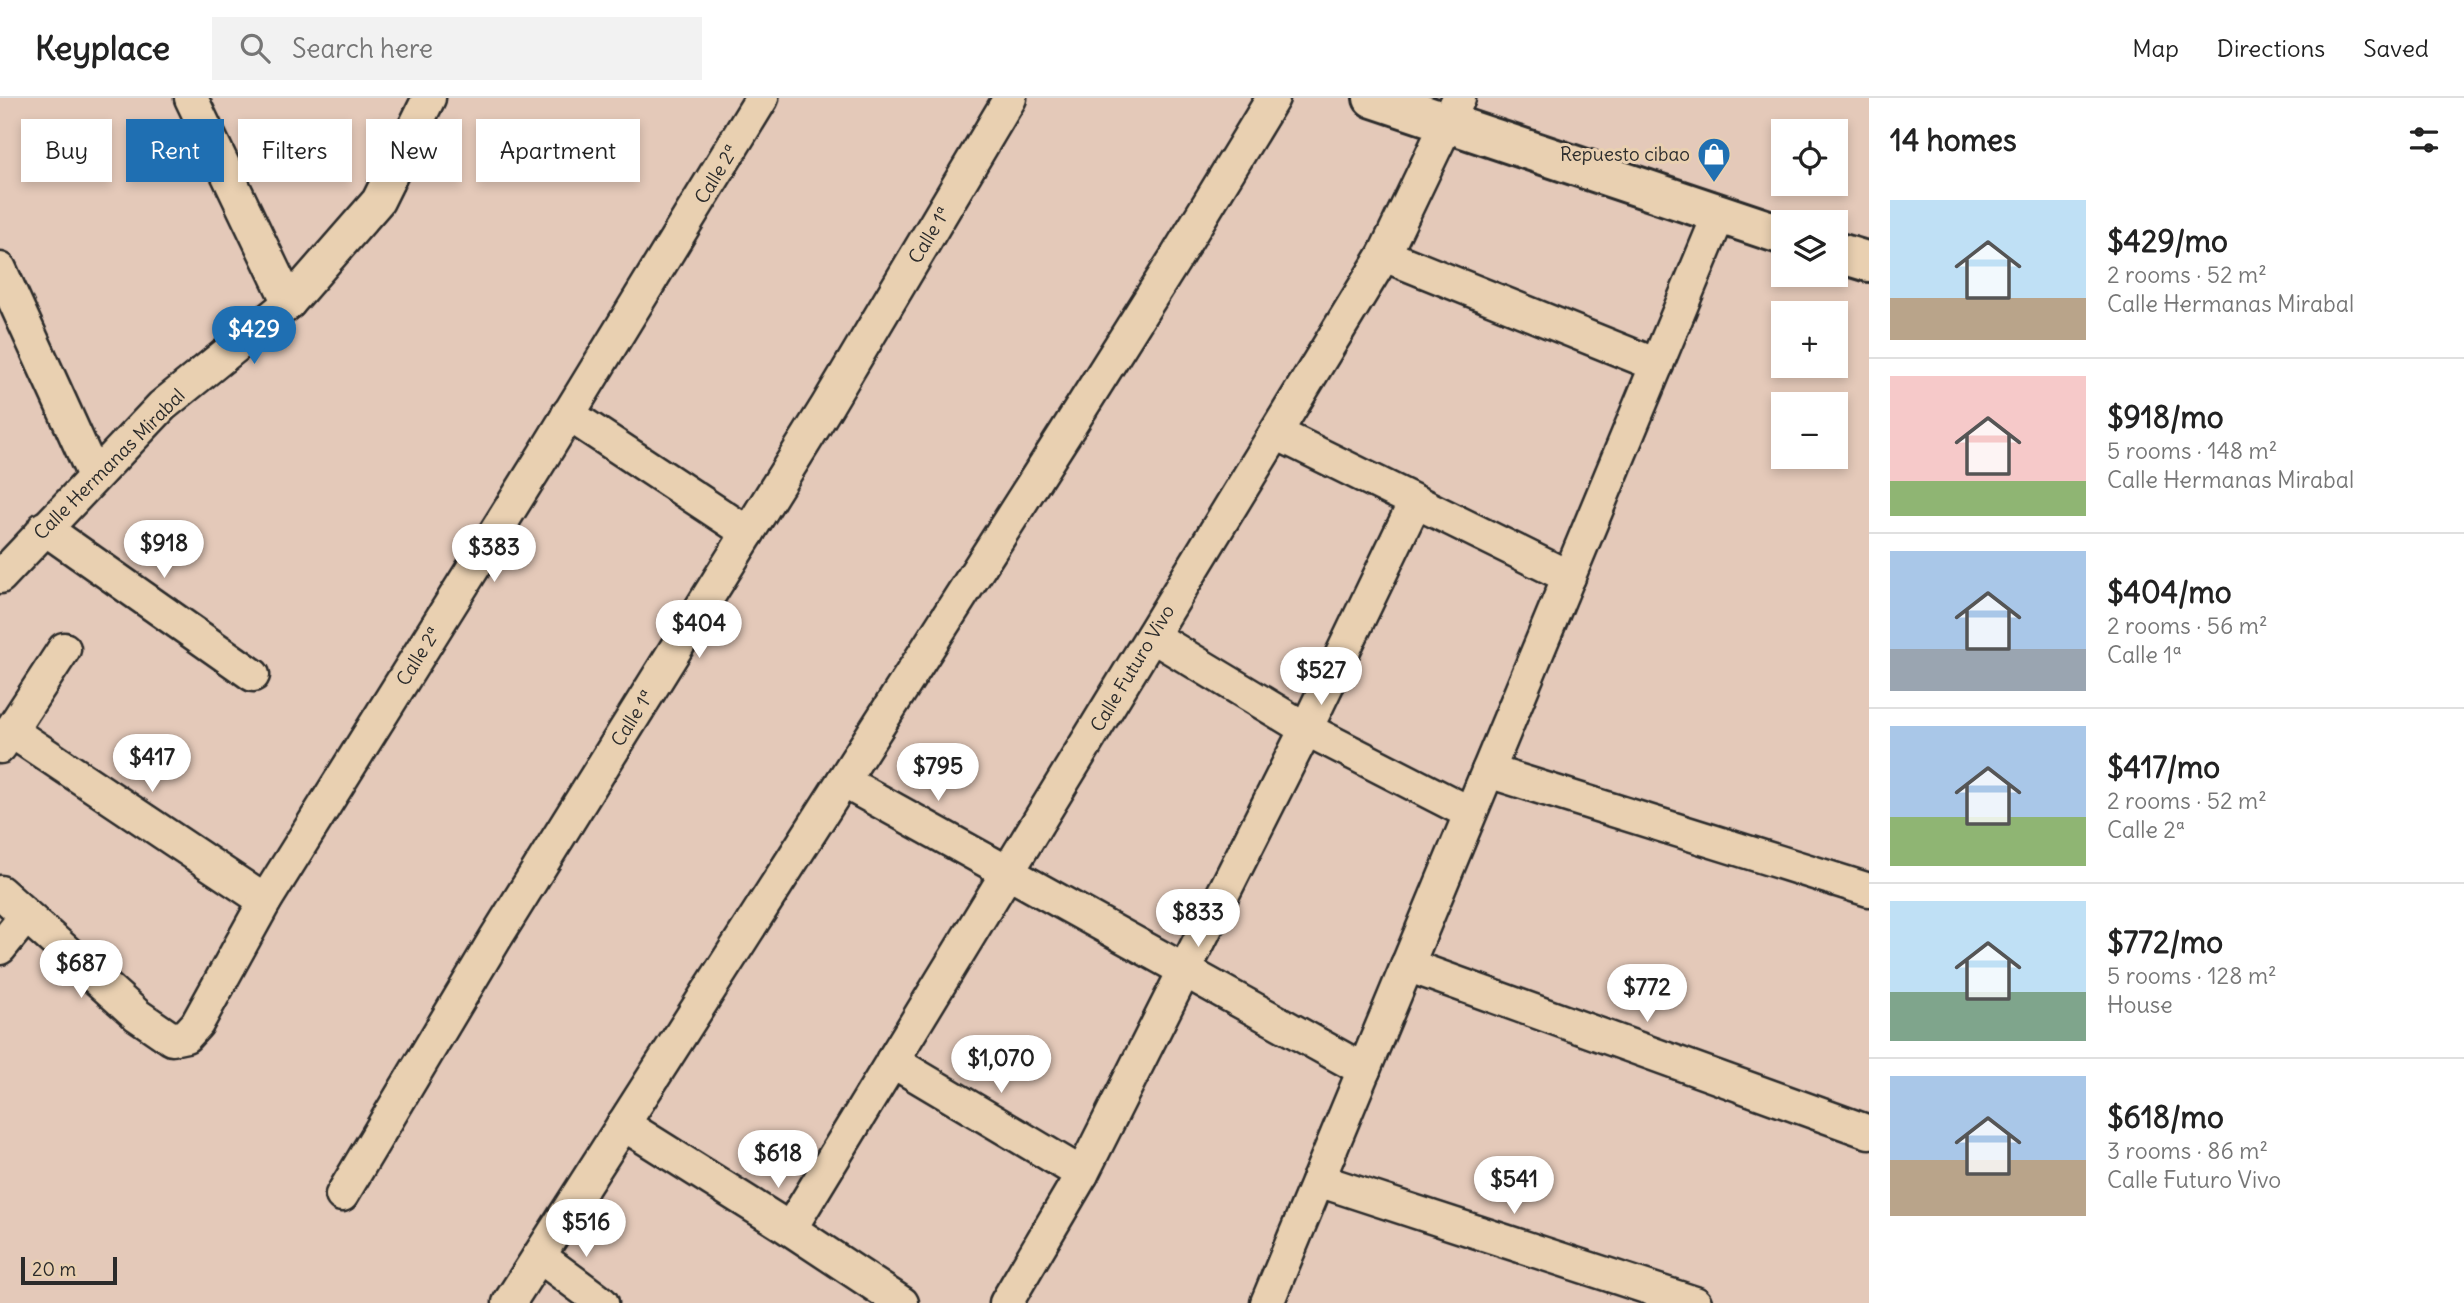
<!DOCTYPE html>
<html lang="en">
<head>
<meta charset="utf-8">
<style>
  :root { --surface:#fff; --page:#f2f2f2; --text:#222; --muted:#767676; --line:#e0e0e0; --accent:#1f6fb2 }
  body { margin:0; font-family:Delius,sans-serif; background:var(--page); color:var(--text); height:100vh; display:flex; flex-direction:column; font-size:26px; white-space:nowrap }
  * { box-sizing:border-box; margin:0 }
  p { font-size:23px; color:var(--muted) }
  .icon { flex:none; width:38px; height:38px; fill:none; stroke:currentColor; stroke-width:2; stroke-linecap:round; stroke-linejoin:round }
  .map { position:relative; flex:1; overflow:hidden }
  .drawer { display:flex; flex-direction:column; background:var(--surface); width:595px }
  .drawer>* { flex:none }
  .banner { position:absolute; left:21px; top:21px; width:665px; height:63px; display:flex; gap:14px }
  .controls { position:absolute; left:1771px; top:21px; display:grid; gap:14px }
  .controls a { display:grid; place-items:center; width:77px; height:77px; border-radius:0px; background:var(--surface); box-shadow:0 4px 10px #0003; font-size:35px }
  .scale { position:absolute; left:21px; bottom:18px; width:96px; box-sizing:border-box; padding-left:7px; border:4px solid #2b2b2b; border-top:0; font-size:19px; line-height:24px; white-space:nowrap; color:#2b2b2b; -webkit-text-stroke:5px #e9d0b1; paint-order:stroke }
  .price { position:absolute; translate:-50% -60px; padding:0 16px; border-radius:24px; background:#fff; color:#222; font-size:23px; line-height:46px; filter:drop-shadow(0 2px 4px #0008) }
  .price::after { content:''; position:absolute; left:50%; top:42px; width:21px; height:16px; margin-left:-10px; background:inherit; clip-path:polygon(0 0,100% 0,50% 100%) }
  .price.on { background:var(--accent); color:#fff }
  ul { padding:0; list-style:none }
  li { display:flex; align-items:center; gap:21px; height:175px; padding:0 21px }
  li+li { border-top:2px solid var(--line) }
  li span { display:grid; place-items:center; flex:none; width:196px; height:140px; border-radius:0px; color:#555 }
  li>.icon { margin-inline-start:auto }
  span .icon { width:84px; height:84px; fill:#fffc; stroke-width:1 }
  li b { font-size:30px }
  h2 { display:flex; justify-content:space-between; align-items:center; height:84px; padding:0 21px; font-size:30px }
  .chip { padding:0 24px; border-radius:0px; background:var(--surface); box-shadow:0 4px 10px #0003; font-size:24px; line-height:63px }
  .chip.on { background:var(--accent); color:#fff }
  header { display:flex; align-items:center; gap:42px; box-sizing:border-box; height:98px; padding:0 35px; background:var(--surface); border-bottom:2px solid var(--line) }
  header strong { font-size:33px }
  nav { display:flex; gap:38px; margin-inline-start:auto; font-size:24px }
  .search { width:490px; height:63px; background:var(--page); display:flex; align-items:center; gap:18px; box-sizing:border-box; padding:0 24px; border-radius:0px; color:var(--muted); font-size:26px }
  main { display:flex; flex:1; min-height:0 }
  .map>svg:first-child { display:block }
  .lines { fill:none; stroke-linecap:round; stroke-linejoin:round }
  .street-casing { stroke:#2b2b2b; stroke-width:37 }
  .primary-casing { stroke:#2b2b2b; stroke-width:44 }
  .street { stroke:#e9d0b1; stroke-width:32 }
  .primary { stroke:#e9d0b1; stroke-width:38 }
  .labels { text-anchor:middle; stroke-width:6; stroke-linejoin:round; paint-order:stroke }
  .poi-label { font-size:19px; fill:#2b2b2b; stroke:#e9d0b1; text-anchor:end }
  .street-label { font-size:19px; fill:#2b2b2b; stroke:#e9d0b1 }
</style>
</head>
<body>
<header>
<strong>Keyplace</strong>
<div class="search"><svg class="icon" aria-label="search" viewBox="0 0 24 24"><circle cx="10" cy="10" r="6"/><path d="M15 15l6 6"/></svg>Search here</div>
<nav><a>Map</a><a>Directions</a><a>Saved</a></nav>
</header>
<main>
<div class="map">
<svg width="1869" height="1205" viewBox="0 0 1869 1205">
  <rect width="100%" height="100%" fill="#e4c9b9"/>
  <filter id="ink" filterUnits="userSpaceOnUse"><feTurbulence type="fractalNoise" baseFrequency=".0143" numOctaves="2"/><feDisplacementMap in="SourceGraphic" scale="14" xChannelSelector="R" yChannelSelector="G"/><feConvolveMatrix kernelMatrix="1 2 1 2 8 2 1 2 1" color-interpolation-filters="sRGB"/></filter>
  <g filter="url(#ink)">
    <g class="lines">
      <defs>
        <g id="street">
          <polyline points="191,0 289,205"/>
          <polyline points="1384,157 1657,267"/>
          <polyline points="0,171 94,378"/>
          <polyline points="568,316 748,435"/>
          <polyline points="1276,335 1569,479"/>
          <polyline points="44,430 253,577"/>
          <polyline points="0,479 162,308 289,205 378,103 429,0"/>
          <polyline points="1152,538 1306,631 1470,715"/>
          <polyline points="11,633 265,803"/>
          <polyline points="0,649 64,551"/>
          <polyline points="1488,673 1869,792"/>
          <polyline points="843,683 1364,972"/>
          <polyline points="0,794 137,917 172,941 186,938 197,926 265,803 545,355 762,0"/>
          <polyline points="0,850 26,818"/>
          <polyline points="1407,867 1869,1034"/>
          <polyline points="892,963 1082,1076"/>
          <polyline points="623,1026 790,1131 902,1205"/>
          <polyline points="1318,1082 1695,1205"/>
          <polyline points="342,1097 495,841 827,308 1010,0"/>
          <polyline points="790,1131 1384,157 1459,0"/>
          <polyline points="539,1158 602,1205"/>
          <polyline points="509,1205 1066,334 1175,161 1273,0"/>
          <polyline points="1006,1205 1082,1076 1306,631 1415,404"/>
          <polyline points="1267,1205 1719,117"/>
        </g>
        <g id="primary">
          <polyline points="1373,0 1783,137"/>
          <polyline points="1836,154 1869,164"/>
        </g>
      </defs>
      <use href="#street" class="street-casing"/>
      <use href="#primary" class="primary-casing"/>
      <use href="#street" class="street"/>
      <use href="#primary" class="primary"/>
    </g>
  </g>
  <defs>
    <symbol id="shop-pin" viewBox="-11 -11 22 30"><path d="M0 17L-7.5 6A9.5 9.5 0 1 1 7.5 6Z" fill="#1f6fb2" stroke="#e9d0b1"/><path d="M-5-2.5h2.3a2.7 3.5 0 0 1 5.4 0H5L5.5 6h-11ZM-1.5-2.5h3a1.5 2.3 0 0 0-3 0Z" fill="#fff"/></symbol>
  </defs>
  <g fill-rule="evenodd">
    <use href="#shop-pin" x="1695" y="37" width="38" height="52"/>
  </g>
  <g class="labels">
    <g class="poi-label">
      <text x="1690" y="63">Repuesto cibao</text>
    </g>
    <g class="street-label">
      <text transform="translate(716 76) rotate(-59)" y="7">Calle 2ª</text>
      <text transform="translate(929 137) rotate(-59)" y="7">Calle 1ª</text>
      <text transform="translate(109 366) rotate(-45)" y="7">Calle Hermanas Mirabal</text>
      <text transform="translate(418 558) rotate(-58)" y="7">Calle 2ª</text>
      <text transform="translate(1132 570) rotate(-59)" y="7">Calle Futuro Vivo</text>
      <text transform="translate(632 620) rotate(-58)" y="7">Calle 1ª</text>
    </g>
  </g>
</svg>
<div class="controls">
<a><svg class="icon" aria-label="locate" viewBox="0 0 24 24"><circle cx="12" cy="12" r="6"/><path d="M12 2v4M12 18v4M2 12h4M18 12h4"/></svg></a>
<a><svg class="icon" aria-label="layers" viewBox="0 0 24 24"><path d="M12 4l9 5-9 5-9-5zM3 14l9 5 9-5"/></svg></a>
<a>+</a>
<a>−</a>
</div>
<div class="scale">20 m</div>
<b class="price on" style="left:254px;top:268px">$429</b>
<b class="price" style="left:164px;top:482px">$918</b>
<b class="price" style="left:494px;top:486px">$383</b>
<b class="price" style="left:699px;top:562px">$404</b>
<b class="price" style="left:1321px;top:609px">$527</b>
<b class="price" style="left:152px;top:696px">$417</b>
<b class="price" style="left:938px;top:705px">$795</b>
<b class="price" style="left:1198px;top:851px">$833</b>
<b class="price" style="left:81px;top:902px">$687</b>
<b class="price" style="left:1647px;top:926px">$772</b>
<b class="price" style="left:1001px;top:997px">$1,070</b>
<b class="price" style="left:778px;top:1092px">$618</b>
<b class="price" style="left:1514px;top:1118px">$541</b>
<b class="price" style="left:586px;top:1161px">$516</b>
<div class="banner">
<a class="chip">Buy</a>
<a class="chip on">Rent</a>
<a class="chip">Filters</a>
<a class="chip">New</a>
<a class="chip">Apartment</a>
</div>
</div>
<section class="drawer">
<h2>14 homes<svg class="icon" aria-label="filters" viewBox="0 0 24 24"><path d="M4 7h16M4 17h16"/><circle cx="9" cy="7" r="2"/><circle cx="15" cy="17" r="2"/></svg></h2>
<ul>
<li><span style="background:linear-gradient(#bfe0f5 70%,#b9a48a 0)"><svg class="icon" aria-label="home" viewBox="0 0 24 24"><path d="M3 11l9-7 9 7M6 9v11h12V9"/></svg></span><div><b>$429/mo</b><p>2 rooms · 52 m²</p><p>Calle Hermanas Mirabal</p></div></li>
<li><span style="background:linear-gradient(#f6c9c9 75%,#8fb573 0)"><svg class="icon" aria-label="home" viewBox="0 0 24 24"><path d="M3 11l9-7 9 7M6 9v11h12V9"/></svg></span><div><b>$918/mo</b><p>5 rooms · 148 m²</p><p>Calle Hermanas Mirabal</p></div></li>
<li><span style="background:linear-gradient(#a9c7e8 70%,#9aa5b1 0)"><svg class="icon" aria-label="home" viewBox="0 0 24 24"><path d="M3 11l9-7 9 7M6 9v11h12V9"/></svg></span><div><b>$404/mo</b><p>2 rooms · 56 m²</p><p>Calle 1ª</p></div></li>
<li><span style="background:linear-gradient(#a9c7e8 65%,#8fb573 0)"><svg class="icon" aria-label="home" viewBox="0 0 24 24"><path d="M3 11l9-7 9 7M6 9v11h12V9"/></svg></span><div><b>$417/mo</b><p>2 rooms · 52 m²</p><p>Calle 2ª</p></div></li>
<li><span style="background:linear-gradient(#bfe0f5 65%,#7fa58c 0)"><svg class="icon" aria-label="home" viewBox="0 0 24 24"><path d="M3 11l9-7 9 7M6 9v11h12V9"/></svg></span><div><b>$772/mo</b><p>5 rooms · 128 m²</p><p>House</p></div></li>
<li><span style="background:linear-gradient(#a9c7e8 60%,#b9a48a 0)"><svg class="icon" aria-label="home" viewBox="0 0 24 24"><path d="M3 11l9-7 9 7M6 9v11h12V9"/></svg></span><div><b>$618/mo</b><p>3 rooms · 86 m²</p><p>Calle Futuro Vivo</p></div></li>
</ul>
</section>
</main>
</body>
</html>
